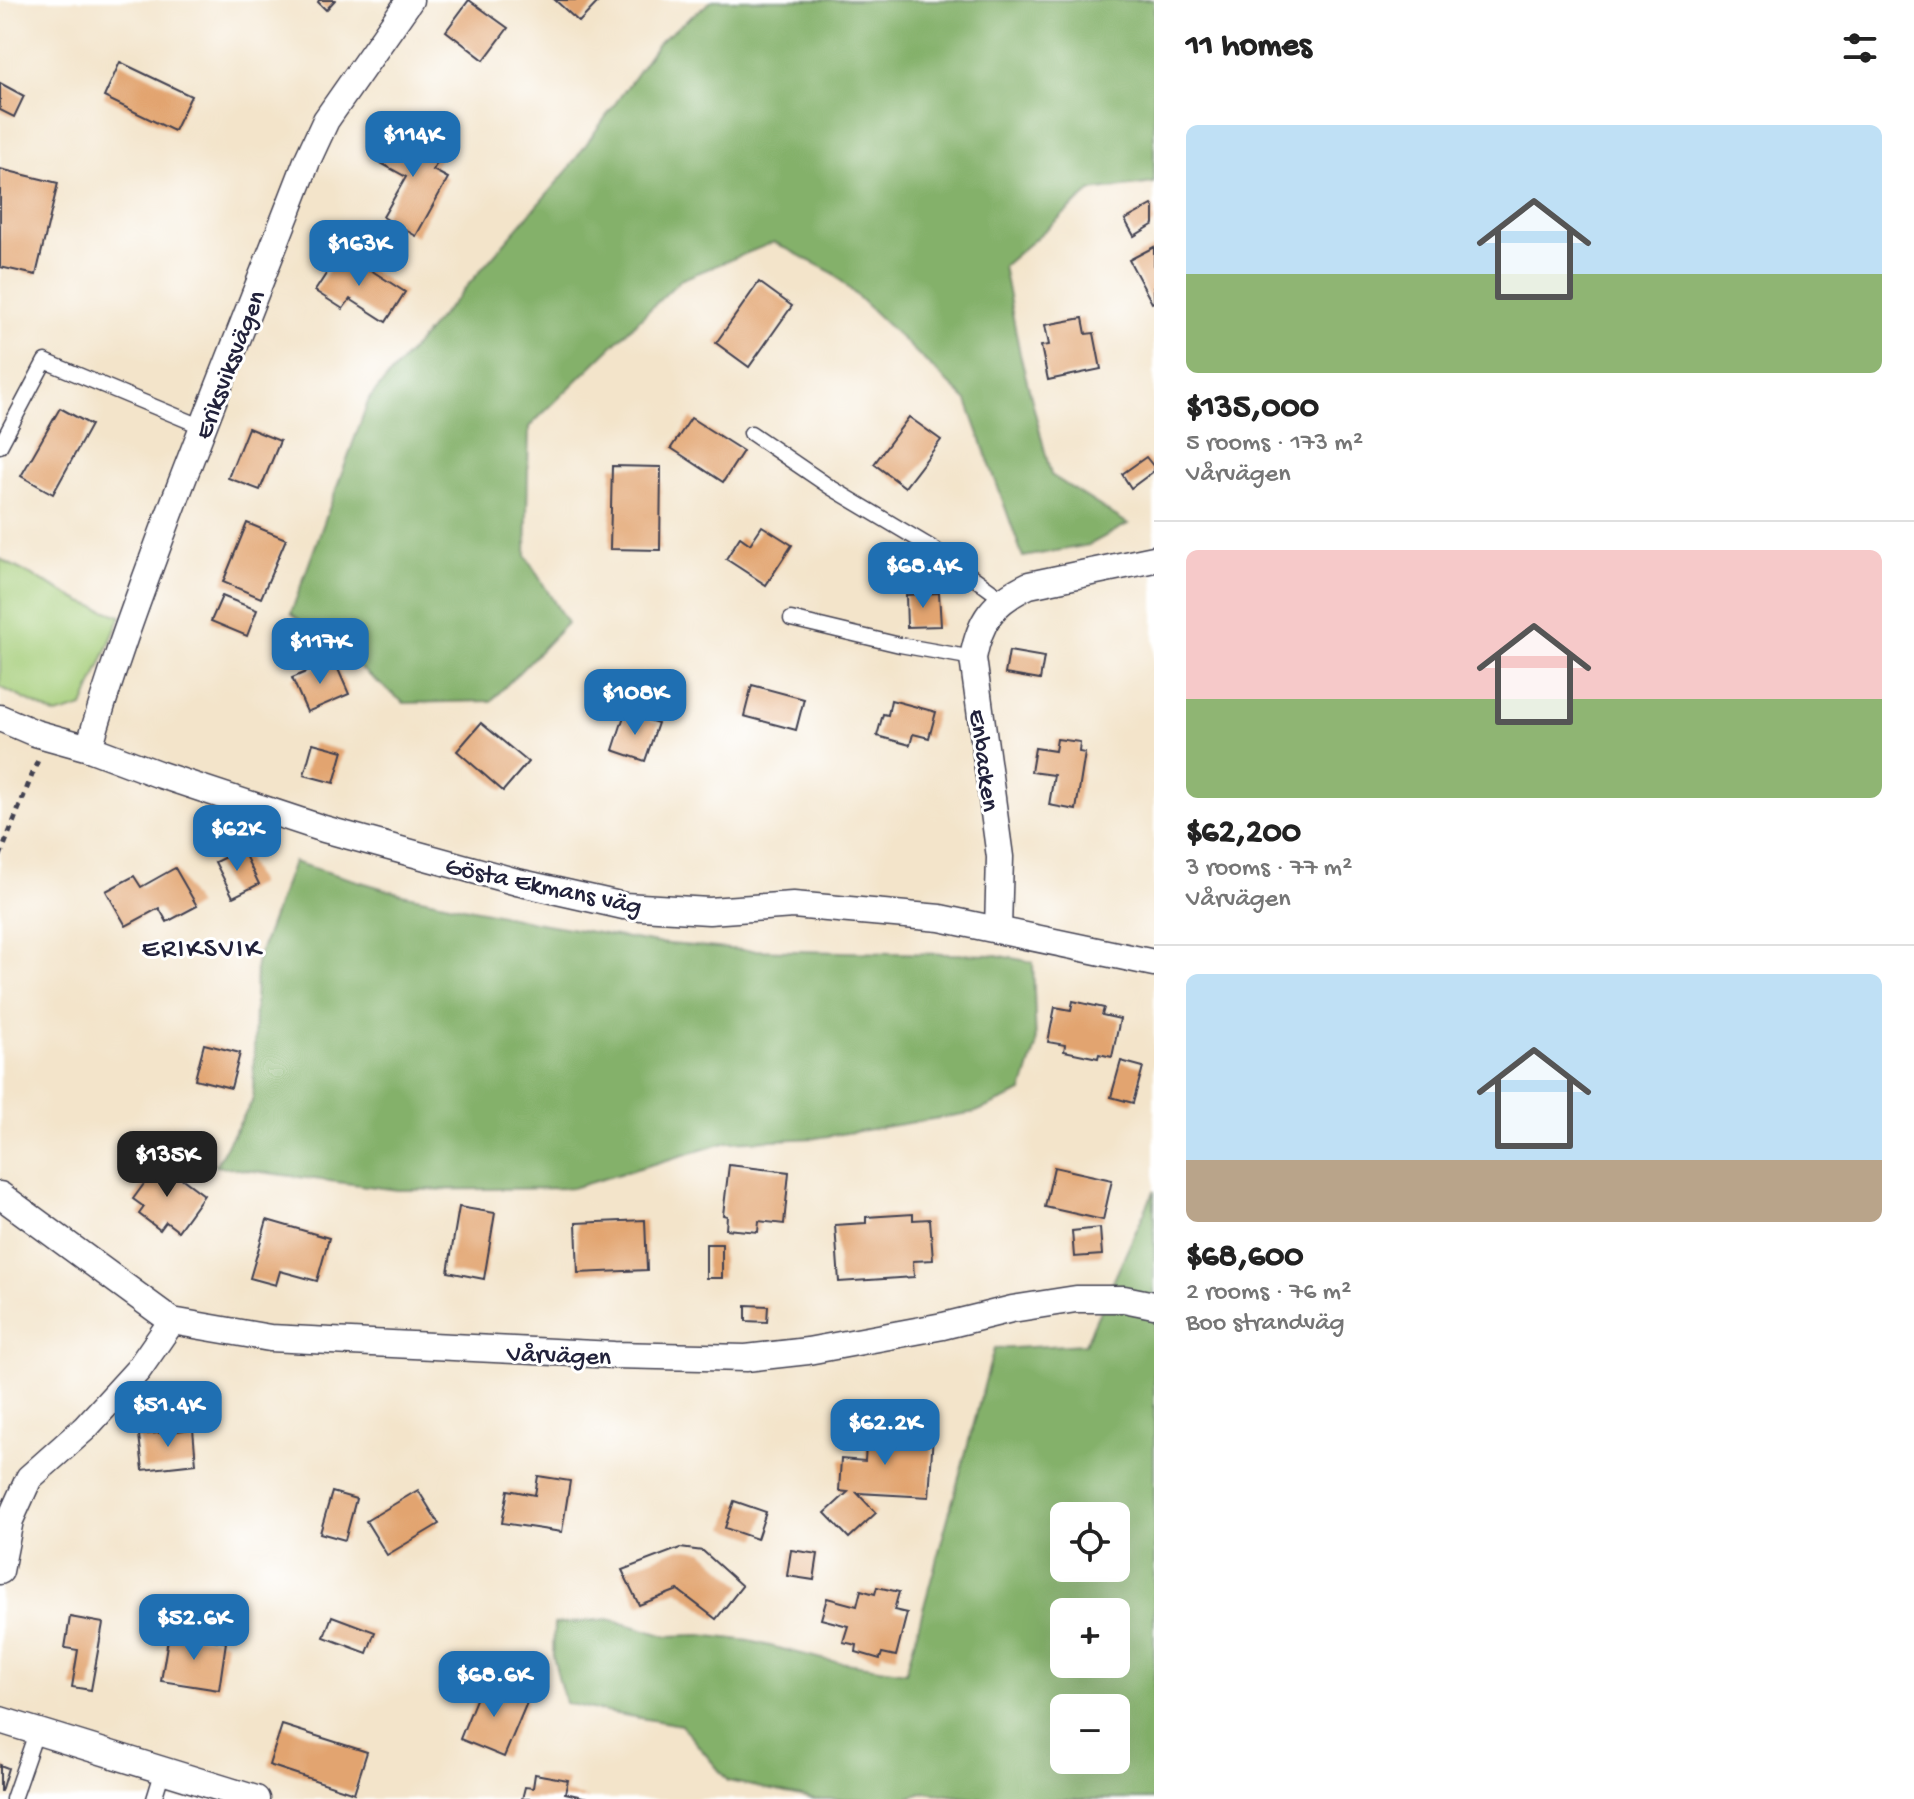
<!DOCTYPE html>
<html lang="en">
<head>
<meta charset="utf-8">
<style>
  :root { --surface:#fff; --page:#f6f6f6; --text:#222; --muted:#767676; --line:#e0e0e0; --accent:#1f6fb2 }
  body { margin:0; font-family:"Gochi Hand",sans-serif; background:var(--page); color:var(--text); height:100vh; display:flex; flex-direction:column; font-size:30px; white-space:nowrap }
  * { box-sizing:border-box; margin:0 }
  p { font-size:26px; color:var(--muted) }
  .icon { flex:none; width:44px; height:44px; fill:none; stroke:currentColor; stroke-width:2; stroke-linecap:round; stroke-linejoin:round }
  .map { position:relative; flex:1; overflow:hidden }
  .side { display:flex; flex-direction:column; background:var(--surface); width:760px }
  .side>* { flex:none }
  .tools { position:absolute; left:1050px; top:1502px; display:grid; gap:16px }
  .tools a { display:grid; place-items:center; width:80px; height:80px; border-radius:12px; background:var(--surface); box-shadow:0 8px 32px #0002; font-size:40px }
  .price { position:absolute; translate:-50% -68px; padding:0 18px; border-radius:16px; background:var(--accent); color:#fff; font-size:26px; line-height:52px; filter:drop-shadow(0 2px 4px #0008) }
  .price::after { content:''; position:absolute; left:50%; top:48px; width:24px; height:18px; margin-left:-12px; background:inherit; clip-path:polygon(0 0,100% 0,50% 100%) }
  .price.on { background:#222; color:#fff }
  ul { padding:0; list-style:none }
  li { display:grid; align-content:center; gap:16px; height:424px; padding:0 32px }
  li+li { border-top:2px solid var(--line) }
  li span { display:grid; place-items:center; height:248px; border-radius:12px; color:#555 }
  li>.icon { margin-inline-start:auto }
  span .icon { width:144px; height:144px; fill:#fffc; stroke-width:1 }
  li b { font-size:34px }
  h2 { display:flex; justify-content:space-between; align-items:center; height:96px; padding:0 32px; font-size:34px }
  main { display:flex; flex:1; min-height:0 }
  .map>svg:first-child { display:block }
  .green { fill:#a6ce7a; stroke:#64785a; stroke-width:2 }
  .forest { fill:#84b16a; stroke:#536a52; stroke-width:2; fill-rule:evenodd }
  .building { fill:#e2a46f }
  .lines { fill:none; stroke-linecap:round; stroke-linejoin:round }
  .service-casing { stroke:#413f50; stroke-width:17 }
  .minor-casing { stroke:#413f50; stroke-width:29 }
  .path { stroke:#413f50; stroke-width:5; stroke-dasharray:6 6; stroke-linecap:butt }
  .service { stroke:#fff; stroke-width:14 }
  .minor { stroke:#fff; stroke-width:26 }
  .labels { text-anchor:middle; stroke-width:6; stroke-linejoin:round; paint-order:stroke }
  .street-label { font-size:26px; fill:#22223b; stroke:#fff }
  .neighbourhood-label { font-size:28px; letter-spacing:2px; fill:#22223b; stroke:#fff }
</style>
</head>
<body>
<main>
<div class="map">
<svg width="1154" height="1799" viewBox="0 0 1154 1799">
  <rect width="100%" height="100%" fill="#fff"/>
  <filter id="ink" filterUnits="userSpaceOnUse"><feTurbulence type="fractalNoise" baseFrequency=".0125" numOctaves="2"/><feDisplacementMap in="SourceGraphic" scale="16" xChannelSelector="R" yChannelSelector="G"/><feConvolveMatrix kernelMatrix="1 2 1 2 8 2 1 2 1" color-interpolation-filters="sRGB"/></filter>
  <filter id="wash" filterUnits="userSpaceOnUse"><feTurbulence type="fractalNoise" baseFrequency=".006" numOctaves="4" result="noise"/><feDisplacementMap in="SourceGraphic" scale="32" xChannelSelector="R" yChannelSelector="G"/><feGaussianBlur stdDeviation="1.8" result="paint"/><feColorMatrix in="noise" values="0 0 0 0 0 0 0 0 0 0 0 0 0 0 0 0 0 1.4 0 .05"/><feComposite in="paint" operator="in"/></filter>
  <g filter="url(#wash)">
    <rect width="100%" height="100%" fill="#f3e4ca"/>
    <polygon class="green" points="0,559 82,602 121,616 83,707 56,715 0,687"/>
    <g class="forest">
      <polygon points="713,0 1154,0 1154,183 1091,191 1003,266 1020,354 1051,475 1128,524 1089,545 1023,557 967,401 833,273 774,242 680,280 529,427 526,556 567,623 491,701 404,703 291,613 369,399 567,171 660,41"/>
      <polygon points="293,862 402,894 534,922 657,943 742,950 996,955 1033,962 1036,1046 1022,1092 976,1112 816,1138 728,1142 572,1188 398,1190 215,1166 253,1100 256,963"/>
      <path d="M1154,1191V1799H977L926,1792L904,1799H815L728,1781L681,1725L605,1712L565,1703L553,1657L554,1624L609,1619L666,1636L701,1635L750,1641L826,1660L906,1672L994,1349L1085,1344ZM1064,1516H1116V1568H1064ZM1064,1612H1116V1664H1064ZM1064,1708H1116V1760H1064Z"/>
    </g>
    <g id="blocks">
      <g class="building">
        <polygon points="319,0 335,0 326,10 318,2"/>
        <polygon points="469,0 508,28 484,60 446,31"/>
        <polygon points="555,0 600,0 579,22"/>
        <polygon points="120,62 191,96 174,131 104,97"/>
        <polygon points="0,83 24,96 14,117 0,110"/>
        <polygon points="399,126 444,151 433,170 448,178 416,236 383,217 406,177 379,162"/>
        <polygon points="0,169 58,183 36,275 0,267"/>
        <polygon points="1152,205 1154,208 1154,224 1134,236 1125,220"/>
        <polygon points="1154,247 1154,302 1152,303 1129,260"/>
        <polygon points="341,251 405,292 386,322 350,299 343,309 315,291"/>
        <polygon points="759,282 792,306 749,367 716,343"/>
        <polygon points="1083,318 1086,334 1094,333 1101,369 1048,380 1041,346 1049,345 1045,325"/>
        <polygon points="60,408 91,425 53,494 21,476"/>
        <polygon points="909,417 941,440 905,487 874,464"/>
        <polygon points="691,418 743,451 723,482 671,448"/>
        <polygon points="248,428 280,441 260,490 228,478"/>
        <polygon points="1146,457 1154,467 1154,471 1131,488 1122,474"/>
        <polygon points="612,466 661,467 660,550 610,549"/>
        <polygon points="247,523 286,539 261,598 223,582"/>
        <polygon points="762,526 792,545 766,585 726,559 740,537 750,544"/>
        <polygon points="939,593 941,626 907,627 906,595"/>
        <polygon points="222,596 257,610 247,636 211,621"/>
        <polygon points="1009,651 1044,657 1040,680 1005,674"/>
        <polygon points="334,660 349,694 307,712 292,678"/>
        <polygon points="752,685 804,699 796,730 744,716"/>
        <polygon points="891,700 936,712 929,738 913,734 910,745 877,736 883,714 888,715"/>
        <polygon points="625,713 658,723 645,761 613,750"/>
        <polygon points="481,723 528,762 503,791 457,751"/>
        <polygon points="1057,739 1080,742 1079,752 1085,753 1076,810 1049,805 1054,775 1031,772 1035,748 1055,751"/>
        <polygon points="313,743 343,751 334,783 304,775"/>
        <polygon points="242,849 259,884 233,897 215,862"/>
        <polygon points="175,868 197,906 167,922 159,908 126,926 106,891 134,876 141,887"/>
        <polygon points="1073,1001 1104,1008 1102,1015 1120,1019 1112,1057 1099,1054 1098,1058 1064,1051 1065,1045 1048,1042 1055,1007 1071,1010"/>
        <polygon points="204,1044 240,1053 231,1088 195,1079"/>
        <polygon points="1121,1061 1143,1067 1133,1103 1111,1097"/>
        <polygon points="160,1162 204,1195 178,1231 166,1222 160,1230 139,1214 144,1207 133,1199"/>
        <polygon points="729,1165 789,1172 784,1224 759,1221 758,1232 726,1229 727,1216 723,1215"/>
        <polygon points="1054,1167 1112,1180 1103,1220 1045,1207"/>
        <polygon points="459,1207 495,1213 484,1279 448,1272"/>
        <polygon points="913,1214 913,1220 930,1219 933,1260 913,1261 914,1277 839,1282 835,1225 866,1223 866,1217"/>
        <polygon points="267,1220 329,1238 317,1281 280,1271 276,1285 250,1278"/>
        <polygon points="645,1220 647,1270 578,1273 576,1223"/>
        <polygon points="1100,1228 1102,1255 1074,1257 1072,1231"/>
        <rect x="706" y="1244" width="16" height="34"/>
        <polygon points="746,1305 768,1306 767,1322 746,1321"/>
        <polygon points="868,1413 934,1418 929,1497 857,1493 876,1513 849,1538 825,1513 848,1492 839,1491 841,1459 865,1461"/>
        <polygon points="193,1429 196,1464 143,1470 139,1435"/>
        <polygon points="538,1476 570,1481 562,1532 502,1523 508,1490 535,1495"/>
        <polygon points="418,1490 439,1524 387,1555 366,1521"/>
        <polygon points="332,1492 356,1499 345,1540 320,1533"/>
        <polygon points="734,1501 766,1512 757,1539 725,1528"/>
        <polygon points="680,1548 703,1551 742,1586 716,1619 678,1590 639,1605 622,1570"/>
        <polygon points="791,1550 818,1554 814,1580 787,1576"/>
        <polygon points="877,1587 899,1592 894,1610 907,1613 896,1656 882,1653 880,1659 856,1652 857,1645 843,1642 848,1626 821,1619 827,1598 857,1606 861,1590 875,1594"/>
        <polygon points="332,1616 375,1632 367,1653 324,1637"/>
        <polygon points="70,1617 103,1623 91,1690 72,1687 78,1650 65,1648"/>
        <polygon points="169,1633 226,1642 219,1690 161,1681"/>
        <polygon points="483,1682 528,1700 504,1757 460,1739"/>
        <polygon points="282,1725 367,1752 354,1793 269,1765"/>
        <polygon points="0,1765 8,1768 1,1791 0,1791"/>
        <polygon points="535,1774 568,1780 565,1793 588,1798 588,1799 522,1799 525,1787 533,1788"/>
      </g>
    </g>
  </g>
  <g filter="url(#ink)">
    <use href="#blocks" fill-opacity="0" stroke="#413f50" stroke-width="2"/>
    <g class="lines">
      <defs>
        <g id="service">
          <polyline points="751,433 830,487 934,549 1003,599"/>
          <polyline points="0,446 45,361 203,427"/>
          <polyline points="791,619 900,645 973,658"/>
          <polyline points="13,1799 37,1730"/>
          <polyline points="154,1799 163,1770"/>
        </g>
        <g id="minor">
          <polyline points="0,718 35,733 89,748 158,774 324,829 517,882 624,906 709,911 793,905 940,918 1154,963"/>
          <path d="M89,748C111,670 140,594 168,518C213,399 261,280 307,161L326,120L410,0"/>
          <path d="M998,929L1000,857L973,658C980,620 993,602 1029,585L1154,559"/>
          <polyline points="0,1195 172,1321 270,1338 614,1355 746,1358 808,1351 943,1326 1012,1309 1076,1299 1124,1299 1154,1305"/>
          <polyline points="0,1571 10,1520 29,1478 85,1428 138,1370 172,1321"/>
          <polyline points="0,1720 256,1799"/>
        </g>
      </defs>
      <use href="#service" class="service-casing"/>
      <use href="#minor" class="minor-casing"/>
      <polyline class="path" points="0,856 38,760"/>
      <use href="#service" class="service"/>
      <use href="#minor" class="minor"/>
    </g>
  </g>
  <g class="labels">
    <g class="street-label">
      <text transform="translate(228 364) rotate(-69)" y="9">Eriksviksvägen</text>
      <text transform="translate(986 760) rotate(82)" y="9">Enbacken</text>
      <text transform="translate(544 884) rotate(12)" y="9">Gösta Ekmans väg</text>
      <text transform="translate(559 1353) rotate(2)" y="9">Vårvägen</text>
    </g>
    <g class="neighbourhood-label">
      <text x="202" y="956">ERIKSVIK</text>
    </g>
  </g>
</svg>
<div class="tools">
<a><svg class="icon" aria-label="locate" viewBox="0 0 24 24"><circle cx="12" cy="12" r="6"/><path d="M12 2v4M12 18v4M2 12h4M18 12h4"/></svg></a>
<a>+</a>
<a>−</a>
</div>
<b class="price" style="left:413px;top:179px">$114K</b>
<b class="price" style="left:359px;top:288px">$163K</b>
<b class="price" style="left:923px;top:610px">$68.4K</b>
<b class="price" style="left:320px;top:686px">$117K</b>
<b class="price" style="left:635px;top:737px">$108K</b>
<b class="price" style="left:237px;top:873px">$62K</b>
<b class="price on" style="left:167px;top:1199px">$135K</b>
<b class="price" style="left:168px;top:1449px">$51.4K</b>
<b class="price" style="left:885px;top:1467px">$62.2K</b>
<b class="price" style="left:194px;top:1662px">$52.6K</b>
<b class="price" style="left:494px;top:1719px">$68.6K</b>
</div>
<section class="side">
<h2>11 homes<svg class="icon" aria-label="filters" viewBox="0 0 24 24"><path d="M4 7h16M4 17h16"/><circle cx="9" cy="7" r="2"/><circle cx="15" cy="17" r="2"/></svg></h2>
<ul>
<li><span style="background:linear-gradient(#bfe0f5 60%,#8fb573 0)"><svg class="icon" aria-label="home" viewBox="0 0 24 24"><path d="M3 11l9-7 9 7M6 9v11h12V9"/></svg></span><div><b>$135,000</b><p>5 rooms · 173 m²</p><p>Vårvägen</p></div></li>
<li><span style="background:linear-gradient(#f6c9c9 60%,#8fb573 0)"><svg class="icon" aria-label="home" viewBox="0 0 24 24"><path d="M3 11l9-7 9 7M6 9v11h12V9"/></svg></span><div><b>$62,200</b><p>3 rooms · 77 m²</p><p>Vårvägen</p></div></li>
<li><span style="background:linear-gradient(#bfe0f5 75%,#b9a48a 0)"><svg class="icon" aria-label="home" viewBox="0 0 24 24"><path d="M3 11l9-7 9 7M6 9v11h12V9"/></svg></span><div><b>$68,600</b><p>2 rooms · 76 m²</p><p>Boo strandväg</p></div></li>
</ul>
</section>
</main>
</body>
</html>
